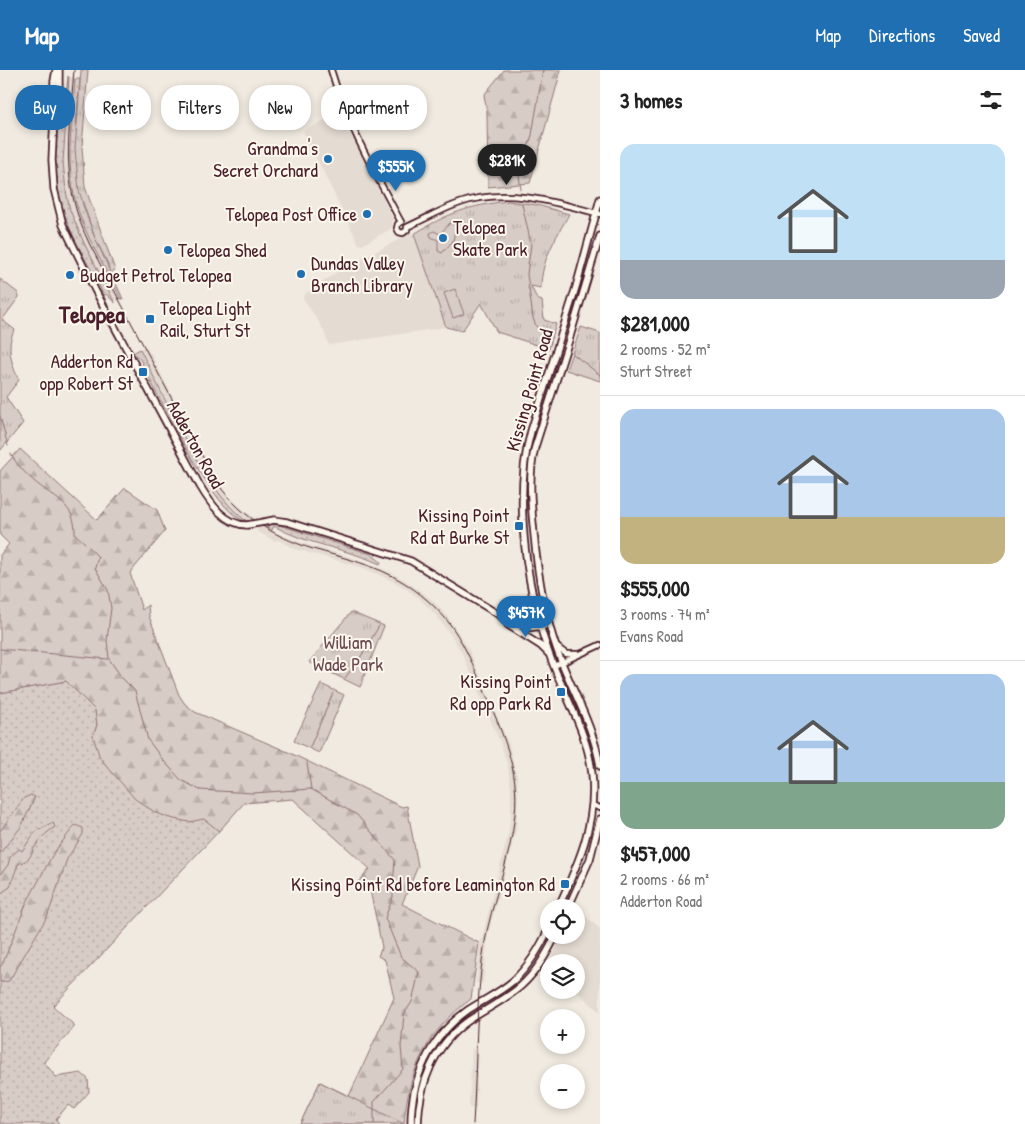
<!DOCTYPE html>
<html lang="en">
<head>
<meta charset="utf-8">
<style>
  :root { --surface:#fff; --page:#f2f2f2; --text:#222; --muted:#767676; --line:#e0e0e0; --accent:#1f6fb2 }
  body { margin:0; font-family:"Patrick Hand",sans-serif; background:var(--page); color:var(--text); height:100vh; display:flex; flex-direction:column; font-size:19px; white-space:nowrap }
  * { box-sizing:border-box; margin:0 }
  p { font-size:16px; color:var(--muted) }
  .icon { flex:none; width:28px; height:28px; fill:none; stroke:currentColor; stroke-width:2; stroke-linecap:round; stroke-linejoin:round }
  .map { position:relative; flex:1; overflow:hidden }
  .sheet { display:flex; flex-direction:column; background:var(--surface); width:425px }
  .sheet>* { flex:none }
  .hud { position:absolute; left:15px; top:15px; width:475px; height:45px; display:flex; gap:10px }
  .buttons { position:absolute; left:540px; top:829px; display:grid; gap:10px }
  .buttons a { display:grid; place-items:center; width:45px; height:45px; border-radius:50%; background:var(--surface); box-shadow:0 2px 8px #0003; font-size:25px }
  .price { position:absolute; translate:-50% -42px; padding:0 11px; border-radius:18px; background:var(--accent); color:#fff; font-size:16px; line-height:32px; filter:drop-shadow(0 1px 2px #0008) }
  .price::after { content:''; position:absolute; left:50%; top:30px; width:15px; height:11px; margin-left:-8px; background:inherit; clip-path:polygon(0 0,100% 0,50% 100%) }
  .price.on { background:#222; color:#fff }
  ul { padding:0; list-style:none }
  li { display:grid; align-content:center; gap:10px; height:265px; padding:0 20px }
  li+li { border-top:1px solid var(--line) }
  li span { display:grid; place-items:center; height:155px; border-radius:15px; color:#555 }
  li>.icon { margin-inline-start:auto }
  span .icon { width:90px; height:90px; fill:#fffc; stroke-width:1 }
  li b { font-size:21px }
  h2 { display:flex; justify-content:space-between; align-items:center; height:60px; padding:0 20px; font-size:21px }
  .pill { padding:0 18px; border-radius:20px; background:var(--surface); box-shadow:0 2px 8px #0003; font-size:18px; line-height:45px }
  .pill.on { background:var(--accent); color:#fff }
  header { display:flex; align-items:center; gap:30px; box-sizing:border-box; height:70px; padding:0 25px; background:var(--accent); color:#fff }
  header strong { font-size:24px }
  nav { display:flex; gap:28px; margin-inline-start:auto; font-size:18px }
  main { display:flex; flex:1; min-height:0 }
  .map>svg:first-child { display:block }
  .built { fill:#e4dbd2 }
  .grass { fill:url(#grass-dots); stroke:#917678 }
  .forest { fill:url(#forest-firs); stroke:#917678 }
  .park { fill:url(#park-tufts); stroke:#917678 }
  .garden { fill:#d8ccc6; stroke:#917678 }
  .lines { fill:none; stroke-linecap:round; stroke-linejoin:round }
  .stream { stroke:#8c6f72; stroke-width:1 }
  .minor-casing { stroke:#4a1f2b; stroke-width:8 }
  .major-casing { stroke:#4a1f2b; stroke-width:9 }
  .minor { stroke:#fbf7ec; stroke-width:4.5 }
  .major { stroke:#fbf7ec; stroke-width:5.5 }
  .tram { stroke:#4a1f2b; stroke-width:1 }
  .major-bridge-casing { stroke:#4a1f2b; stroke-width:9; stroke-linecap:butt }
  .major-bridge { stroke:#fbf7ec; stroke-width:5.5 }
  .poi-dot { fill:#1f6fb2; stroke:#fbf7ec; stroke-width:2 }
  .labels { text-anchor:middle; stroke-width:4; stroke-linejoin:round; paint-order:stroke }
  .poi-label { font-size:19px; fill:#4a1f2b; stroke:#fbf7ec; text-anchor:end }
  .street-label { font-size:19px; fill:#4a1f2b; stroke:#fbf7ec }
  .park-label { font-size:19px; fill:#6e4a52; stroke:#fbf7ec }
  .district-label { font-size:24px; font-weight:bold; fill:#4a1f2b; stroke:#fbf7ec }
</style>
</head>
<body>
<header>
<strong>Map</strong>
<nav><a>Map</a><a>Directions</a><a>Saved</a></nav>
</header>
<main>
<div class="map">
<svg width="600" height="1054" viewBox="0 0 600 1054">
  <defs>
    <pattern id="grass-dots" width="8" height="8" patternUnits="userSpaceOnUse" patternTransform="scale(1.25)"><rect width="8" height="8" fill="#d8ccc6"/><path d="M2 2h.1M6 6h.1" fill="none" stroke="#bbafaa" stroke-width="1.8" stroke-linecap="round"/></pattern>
    <pattern id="forest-firs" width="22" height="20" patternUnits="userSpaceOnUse" patternTransform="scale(1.25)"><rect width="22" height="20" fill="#d8ccc6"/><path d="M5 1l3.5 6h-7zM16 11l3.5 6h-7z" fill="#bbafaa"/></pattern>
    <pattern id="park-tufts" width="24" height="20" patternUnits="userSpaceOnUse" patternTransform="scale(1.25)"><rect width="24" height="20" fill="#d8ccc6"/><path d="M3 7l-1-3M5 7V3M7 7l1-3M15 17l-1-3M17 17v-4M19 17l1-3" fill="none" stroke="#bbafaa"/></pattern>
  </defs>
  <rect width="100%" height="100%" fill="#f0eae0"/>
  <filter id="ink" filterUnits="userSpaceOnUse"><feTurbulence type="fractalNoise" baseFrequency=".02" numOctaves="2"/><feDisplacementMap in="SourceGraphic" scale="10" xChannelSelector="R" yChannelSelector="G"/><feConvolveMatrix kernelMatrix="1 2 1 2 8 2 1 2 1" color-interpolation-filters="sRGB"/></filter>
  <g filter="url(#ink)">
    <g class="built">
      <polygon points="69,7 75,7 70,84 73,120 82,152 121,229 115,233 84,173 70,140 66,121 63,92"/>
      <polygon points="337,44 341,45 393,148 392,158 362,175 359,174 303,61"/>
      <polygon points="411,163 414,164 446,257 329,275 322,257 303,228 304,225 336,203"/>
      <polygon points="145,276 149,283 151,283 156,295 212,402 227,424 241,438 265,456 281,465 303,473 363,491 390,502 409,513 432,530 447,546 468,578 509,675 517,708 518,724 516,760 488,864 483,913 476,913 479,880 509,761 511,745 511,718 508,696 500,672 462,583 453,568 435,544 418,527 399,514 364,498 295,479 278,470 275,471 256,461 259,458 231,439 214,416 189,374 140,279"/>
      <polygon points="576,838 600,859 600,942 575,920 576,920 576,892 549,892 563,865 576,865"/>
      <polygon points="478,978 476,1038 469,1038 472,979"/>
    </g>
    <g class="grass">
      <path d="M68,6L69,7L63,92L66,121L70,140L84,173L115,233L106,224L104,225L107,234C103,227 101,219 98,213C77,173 58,145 56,98C54,76 58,52 59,29H64L66,26Z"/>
      <path d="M75,9H80L76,57L83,135L95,168L123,229H121C104,195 80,159 73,120C66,84 73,45 75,9Z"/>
      <path d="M140,279C163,324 208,427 247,451C215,449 155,319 140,289L133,283Z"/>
      <path d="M270,454L279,455L371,484L381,492L380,494C346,478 307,475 274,456L272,460L265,456Z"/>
      <polygon points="66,611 95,640 97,655 93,666 156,743 189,751 204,748 219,761 53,936 75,956 44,992 56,1007 81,1003 88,1009 89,1022 74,1039 68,1035 56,1049 59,1054 0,1054 0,623"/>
    </g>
    <g class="forest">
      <polygon points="504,0 561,0 530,113 488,117 487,42 484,25"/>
      <path d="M20,379L97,450L125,418L157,440L165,461L130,503L142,540L148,535L149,546L179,625L185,634L195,642L288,682L402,737L407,736L418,796L402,834L479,873L471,929C427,961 408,1001 404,1054H300L320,1012L349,1026L394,928L385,890L378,886L382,877L370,820L365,816L353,818L370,799L293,729L244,733L219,761L204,749L189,752L174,749L156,743L135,729L100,688L93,666L97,655L95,640L66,611L0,623V485L9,474L0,465V401Z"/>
      <polygon points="31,725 35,727 21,757 0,783 0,761 24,728"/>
      <path d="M53,753L55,757C48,761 42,767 37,774C29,784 34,789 18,794L10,817L0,824V805L8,795L10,787L19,779L22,781L35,762Z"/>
      <polygon points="75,755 83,758 83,764 67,789 48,845 9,911 0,912 0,897 3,893 26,834 53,784"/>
    </g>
    <g class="park">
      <polygon points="81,0 88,0 82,77 85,117 115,200 110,203 107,192 95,168 79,121 75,79"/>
      <path d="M508,131L537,135L569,144C556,168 541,190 541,218L531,216L537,229L542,231L544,250L556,254L549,279L497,262L481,233L462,261L446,257L414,164C448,143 468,136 508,131Z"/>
      <path d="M0,209L18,223L19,227L2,250L15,260C5,273 12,297 19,310L6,327L23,353L0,381Z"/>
      <polygon points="581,257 600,263 600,311 566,300"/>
      <polygon points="351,542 384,556 360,617 309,592"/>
      <polygon points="321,614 344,625 319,683 294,671"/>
      <polygon points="320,1012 404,1054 300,1054"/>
    </g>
    <g class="garden">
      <polygon points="450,153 456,156 453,171 442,183 438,181 438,170 431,167 430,163 434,161 440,164"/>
      <polygon points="455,219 464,244 453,248 444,223"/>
    </g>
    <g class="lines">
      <g class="stream">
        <polyline points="521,120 519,105 532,65 543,0"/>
        <polyline points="522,134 531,174 527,204 533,248 536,256 551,273"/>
        <polyline points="573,284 600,305"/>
        <polyline points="0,346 8,376"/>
        <path d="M11,384C16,394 25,403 34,411C53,428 76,434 75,464L85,473"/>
        <polyline points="89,477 98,487 95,498 108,520 111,538 107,570 109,589 122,608 135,621 148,670 163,690 181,710 200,720 253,723 311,719 357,745 395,790 393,817"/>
        <polyline points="0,579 108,589"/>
        <polyline points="345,608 360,588 379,556"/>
        <polyline points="310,677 333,623"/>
        <polyline points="307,693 311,719"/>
        <polyline points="374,1054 374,1032 403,999 401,977 404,944 412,932 419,902 401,887 385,848 393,827 393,822"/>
      </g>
      <defs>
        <g id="minor">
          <path d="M331,0C347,54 375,103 401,152"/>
          <path d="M401,152L398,154L397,158L399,162L403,163L407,160V157C425,149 442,139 460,133C507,117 554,132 600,144"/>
          <polyline points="556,576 566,584 578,584"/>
          <polyline points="554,596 600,575"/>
          <polyline points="592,735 600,738"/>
        </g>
        <g id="major">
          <path d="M59,0V19L54,47L52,90L54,119L63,155L95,220L200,416C210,433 225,455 247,455"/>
          <polyline points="53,43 54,11 56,0"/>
          <path d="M600,166L569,270L535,377C528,406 531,434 534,464C538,508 545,552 562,593C576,628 594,659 600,696"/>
          <polyline points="264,452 274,450 287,452 411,491 514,554 526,558 544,556"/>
          <polyline points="515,554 529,551 536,540"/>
          <polyline points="508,555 541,576 548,583"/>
          <path d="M558,838C578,794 597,753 592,704C588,664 567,631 553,594C527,528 512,429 531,361L576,217L600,129"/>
          <polyline points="568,838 590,789 600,749"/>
          <path d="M411,1054C411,1008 430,967 468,940C483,930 499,923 513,911C529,896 540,878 549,858"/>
          <path d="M418,1054C419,1014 434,975 468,951C485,939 506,930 522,915C537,901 547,884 556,865"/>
        </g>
      </defs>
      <use href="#minor" class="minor-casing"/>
      <use href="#major" class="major-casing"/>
      <use href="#minor" class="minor"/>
      <use href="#major" class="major"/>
      <path class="tram" d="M74,0C69,67 59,112 90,175L214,408C237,444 272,466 313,479C344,488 376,495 403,512C419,522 434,535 446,549C463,570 473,595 484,620C501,660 520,699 515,744C511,789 491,832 484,877C475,935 477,995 473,1054"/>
      <defs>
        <polyline id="major-bridge" points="247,455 264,452"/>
      </defs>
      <use href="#major-bridge" class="major-bridge-casing"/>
      <use href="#major-bridge" class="major-bridge"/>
    </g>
  </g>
  <g class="poi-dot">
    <circle cx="328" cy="89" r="5"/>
    <circle cx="367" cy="144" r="5"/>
    <circle cx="443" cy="168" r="5"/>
    <circle cx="168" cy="180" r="5"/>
    <circle cx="301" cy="204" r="5"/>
    <circle cx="70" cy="205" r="5"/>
    <rect x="145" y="244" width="10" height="10" rx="2.5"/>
    <rect x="138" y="297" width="10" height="10" rx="2.5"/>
    <rect x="514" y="451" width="10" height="10" rx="2.5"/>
    <rect x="556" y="617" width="10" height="10" rx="2.5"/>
    <rect x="560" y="809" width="10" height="10" rx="2.5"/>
  </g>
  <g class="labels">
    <g class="poi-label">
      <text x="318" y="85">Grandma's<tspan x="318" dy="22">Secret Orchard</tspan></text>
      <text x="357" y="151">Telopea Post Office</text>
      <text x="453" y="164" text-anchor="start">Telopea<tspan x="453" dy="22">Skate Park</tspan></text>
      <text x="178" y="187" text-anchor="start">Telopea Shed</text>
      <text x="311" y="200" text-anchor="start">Dundas Valley<tspan x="311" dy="22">Branch Library</tspan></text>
      <text x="80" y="212" text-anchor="start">Budget Petrol Telopea</text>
      <text x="160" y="245" text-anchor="start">Telopea Light<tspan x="160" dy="22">Rail, Sturt St</tspan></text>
      <text x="133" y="298">Adderton Rd<tspan x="133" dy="22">opp Robert St</tspan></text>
      <text x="509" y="452">Kissing Point<tspan x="509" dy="22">Rd at Burke St</tspan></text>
      <text x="551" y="618">Kissing Point<tspan x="551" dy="22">Rd opp Park Rd</tspan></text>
      <text x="555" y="821">Kissing Point Rd before Leamington Rd</text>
    </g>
    <g class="street-label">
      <text transform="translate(529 320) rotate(-74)" y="7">Kissing Point Road</text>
      <text transform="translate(196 374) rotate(61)" y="7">Adderton Road</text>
    </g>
    <g class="park-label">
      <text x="348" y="579">William<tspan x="348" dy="22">Wade Park</tspan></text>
    </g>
    <g class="district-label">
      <text x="92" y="253">Telopea</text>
    </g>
  </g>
</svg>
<div class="buttons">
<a><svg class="icon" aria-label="locate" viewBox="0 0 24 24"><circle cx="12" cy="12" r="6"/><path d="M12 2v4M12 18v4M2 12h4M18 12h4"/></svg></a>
<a><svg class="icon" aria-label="layers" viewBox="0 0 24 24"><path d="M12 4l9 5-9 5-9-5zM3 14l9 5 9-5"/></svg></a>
<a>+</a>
<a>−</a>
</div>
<b class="price on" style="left:507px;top:116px">$281K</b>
<b class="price" style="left:396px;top:122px">$555K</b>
<b class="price" style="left:526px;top:568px">$457K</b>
<div class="hud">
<a class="pill on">Buy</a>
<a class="pill">Rent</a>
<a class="pill">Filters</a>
<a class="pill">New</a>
<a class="pill">Apartment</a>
</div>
</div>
<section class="sheet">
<h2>3 homes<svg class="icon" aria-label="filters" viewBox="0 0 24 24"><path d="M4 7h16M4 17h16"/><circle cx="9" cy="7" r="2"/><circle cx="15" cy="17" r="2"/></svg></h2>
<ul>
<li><span style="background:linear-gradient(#bfe0f5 75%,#9aa5b1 0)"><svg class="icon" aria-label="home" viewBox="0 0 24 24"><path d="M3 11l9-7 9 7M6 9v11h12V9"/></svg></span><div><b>$281,000</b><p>2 rooms · 52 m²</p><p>Sturt Street</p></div></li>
<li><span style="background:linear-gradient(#a9c7e8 70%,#c2b280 0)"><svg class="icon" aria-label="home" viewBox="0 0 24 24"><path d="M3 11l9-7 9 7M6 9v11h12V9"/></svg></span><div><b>$555,000</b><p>3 rooms · 74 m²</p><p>Evans Road</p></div></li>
<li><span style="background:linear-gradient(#a9c7e8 70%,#7fa58c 0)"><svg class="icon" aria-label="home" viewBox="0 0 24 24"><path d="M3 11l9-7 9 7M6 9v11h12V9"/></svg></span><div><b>$457,000</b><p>2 rooms · 66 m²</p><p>Adderton Road</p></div></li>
</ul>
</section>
</main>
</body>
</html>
